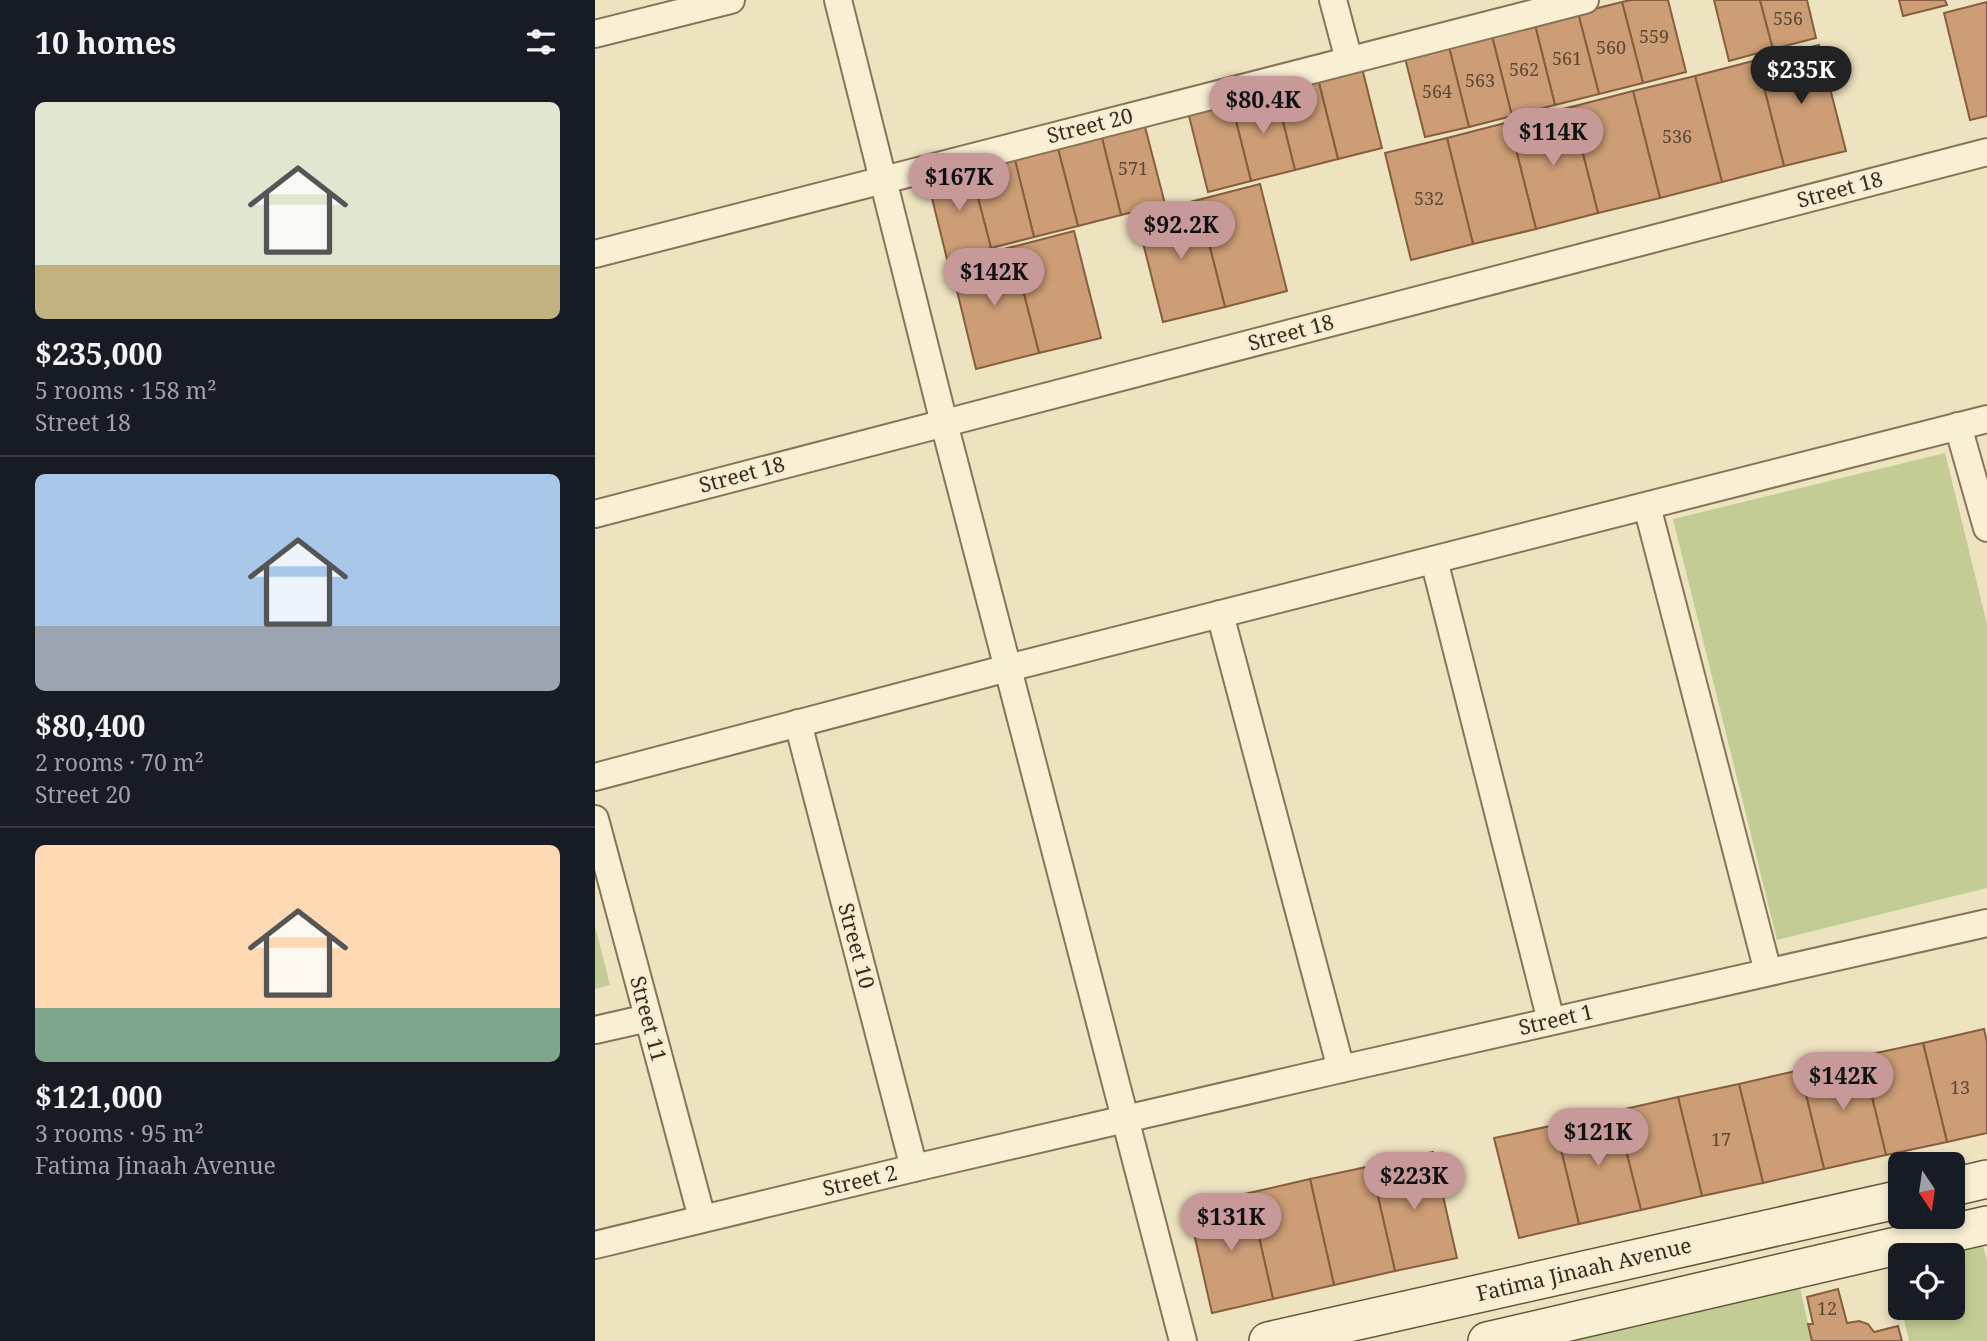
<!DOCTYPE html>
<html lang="en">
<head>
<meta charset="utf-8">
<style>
  :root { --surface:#171b24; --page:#242831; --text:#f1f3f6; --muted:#9ea1a6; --line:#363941; --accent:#c89999 }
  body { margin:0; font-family:"Noto Serif",serif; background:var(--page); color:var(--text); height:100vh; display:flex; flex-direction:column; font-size:26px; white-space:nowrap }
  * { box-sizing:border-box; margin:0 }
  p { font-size:23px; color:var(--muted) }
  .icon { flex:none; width:38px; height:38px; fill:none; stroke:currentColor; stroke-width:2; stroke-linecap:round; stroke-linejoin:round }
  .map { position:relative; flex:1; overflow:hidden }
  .details { display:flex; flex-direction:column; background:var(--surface); width:595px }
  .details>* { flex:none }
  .needle { width:46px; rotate:167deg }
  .controls { position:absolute; left:1293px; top:1152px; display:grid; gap:14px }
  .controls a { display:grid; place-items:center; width:77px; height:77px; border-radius:10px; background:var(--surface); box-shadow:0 4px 10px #0003; font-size:35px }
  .price { position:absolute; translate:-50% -60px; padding:0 16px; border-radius:24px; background:var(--accent); color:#111; font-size:23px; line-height:46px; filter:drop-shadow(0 2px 4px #0008) }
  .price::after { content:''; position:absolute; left:50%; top:42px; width:21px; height:16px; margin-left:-10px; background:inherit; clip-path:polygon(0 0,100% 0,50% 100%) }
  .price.active { background:#222; color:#fff }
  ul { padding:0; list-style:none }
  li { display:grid; align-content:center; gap:14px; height:371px; padding:0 35px }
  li+li { border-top:2px solid var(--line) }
  li span { display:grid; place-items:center; height:217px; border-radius:10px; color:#555 }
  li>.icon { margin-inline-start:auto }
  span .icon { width:126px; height:126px; fill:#fffc; stroke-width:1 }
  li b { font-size:30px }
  h2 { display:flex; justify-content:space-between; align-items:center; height:84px; padding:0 35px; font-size:30px }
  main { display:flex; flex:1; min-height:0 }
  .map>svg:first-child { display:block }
  .green { fill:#c3cc94 }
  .building { fill:#cd9e76; stroke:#875e3e; stroke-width:2 }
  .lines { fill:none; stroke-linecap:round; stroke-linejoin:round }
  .street-casing { stroke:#887458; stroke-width:30 }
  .secondary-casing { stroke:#69553b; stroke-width:40 }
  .street { stroke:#f9f0d3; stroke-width:26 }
  .secondary { stroke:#f9f0d3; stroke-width:37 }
  .labels { text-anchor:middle; stroke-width:5; stroke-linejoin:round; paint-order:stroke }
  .number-label { font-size:18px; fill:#5c4833 }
  .street-label { font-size:21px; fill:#372b1d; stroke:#f6edd0 }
</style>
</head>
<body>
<main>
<section class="details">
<h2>10 homes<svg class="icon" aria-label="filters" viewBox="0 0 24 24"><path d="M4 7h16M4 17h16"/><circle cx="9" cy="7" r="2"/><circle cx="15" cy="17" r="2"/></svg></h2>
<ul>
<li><span style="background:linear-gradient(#dfe7d0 75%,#c2b280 0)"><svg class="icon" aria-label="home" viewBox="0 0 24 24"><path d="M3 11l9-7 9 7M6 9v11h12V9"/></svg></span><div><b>$235,000</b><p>5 rooms · 158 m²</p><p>Street 18</p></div></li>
<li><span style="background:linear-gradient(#a9c7e8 70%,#9aa5b1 0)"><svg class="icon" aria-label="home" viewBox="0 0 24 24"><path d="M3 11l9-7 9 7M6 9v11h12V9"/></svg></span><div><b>$80,400</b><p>2 rooms · 70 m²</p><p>Street 20</p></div></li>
<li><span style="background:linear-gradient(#ffd9b3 75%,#7fa58c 0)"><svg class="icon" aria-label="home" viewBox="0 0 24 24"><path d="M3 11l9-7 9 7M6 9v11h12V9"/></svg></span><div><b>$121,000</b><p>3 rooms · 95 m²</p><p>Fatima Jinaah Avenue</p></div></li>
</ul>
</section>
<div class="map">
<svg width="1392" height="1341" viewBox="0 0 1392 1341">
  <rect width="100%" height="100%" fill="#eee3c0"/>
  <g class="green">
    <polygon points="1350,453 1392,624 1392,888 1182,940 1078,519"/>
    <polygon points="0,926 15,985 0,989"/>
    <polygon points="1388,1246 1392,1260 1392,1341 1314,1341 1306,1307 1358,1307 1358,1255 1349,1255"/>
    <polygon points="1205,1288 1217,1341 978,1341"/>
  </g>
  <g class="building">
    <polygon points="1036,0 1073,0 1091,72 1048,83 1027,2"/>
    <polygon points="1119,0 1165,0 1178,49 1134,61"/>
    <polygon points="1165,0 1212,0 1221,38 1178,49"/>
    <polygon points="1304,0 1350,0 1352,5 1308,16"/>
    <polygon points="1027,2 1048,83 1004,94 983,13"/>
    <polygon points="1392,2 1392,116 1375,120 1349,13"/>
    <polygon points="983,13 1004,94 960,105 940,25"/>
    <polygon points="940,25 960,105 917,116 897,36"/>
    <polygon points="897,36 917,116 874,127 854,47"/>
    <polygon points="1224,45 1251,151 1189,166 1162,60"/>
    <polygon points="854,47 874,127 830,137 810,58"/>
    <polygon points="1162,60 1189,166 1127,182 1100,76"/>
    <polygon points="767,68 787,148 743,159 723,79"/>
    <polygon points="1100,76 1127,182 1065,198 1038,91"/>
    <polygon points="723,79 743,159 700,170 680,90"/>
    <polygon points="680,90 700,170 656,181 636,101"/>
    <polygon points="1038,91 1065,198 1003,213 976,107"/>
    <polygon points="636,101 656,181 613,192 593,112"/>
    <polygon points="976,107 1003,213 941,229 914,122"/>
    <polygon points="914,122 941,229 878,244 852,138"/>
    <polygon points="549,123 570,204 526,215 506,134"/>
    <polygon points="506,134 526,215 483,226 462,145"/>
    <polygon points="852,138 878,244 816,260 790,153"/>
    <polygon points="462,145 483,226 439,237 419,156"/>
    <polygon points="419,156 439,237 396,248 375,167"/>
    <polygon points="375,167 396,248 352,259 332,178"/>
    <polygon points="665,184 692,291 630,307 603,200"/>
    <polygon points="603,200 630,307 568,322 541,215"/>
    <polygon points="479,231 506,338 444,353 417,247"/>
    <polygon points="417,247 444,353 381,369 355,262"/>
    <polygon points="1389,1029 1392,1042 1392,1133 1352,1142 1328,1043"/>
    <polygon points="1328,1043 1352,1142 1291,1155 1267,1056"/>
    <polygon points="1267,1056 1291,1155 1229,1169 1205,1070"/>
    <polygon points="1205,1070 1229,1169 1168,1183 1144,1084"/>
    <polygon points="1144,1084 1168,1183 1107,1196 1083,1097"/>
    <polygon points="1083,1097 1107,1196 1046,1210 1021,1111"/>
    <polygon points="1021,1111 1046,1210 984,1224 960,1125"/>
    <polygon points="960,1125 984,1224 924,1238 899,1138"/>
    <polygon points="838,1152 862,1258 800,1271 776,1166"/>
    <polygon points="776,1166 800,1271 739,1285 715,1179"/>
    <polygon points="715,1179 739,1285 678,1299 654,1193"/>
    <polygon points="654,1193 678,1299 617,1313 593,1207"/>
    <polygon points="1243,1289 1252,1323 1264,1321 1273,1324 1279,1332 1303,1326 1307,1341 1217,1341 1213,1324 1218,1324 1212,1297"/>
  </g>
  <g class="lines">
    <defs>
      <g id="street">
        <polyline points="243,0 349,423 588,1341"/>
        <polyline points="738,0 754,60"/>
        <polyline points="0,34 136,0"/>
        <polyline points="0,254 990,0"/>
        <polyline points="1363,426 1392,528"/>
        <polyline points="1052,506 1173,972"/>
        <polyline points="0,514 1392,152"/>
        <polyline points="839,560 956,1021"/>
        <polyline points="625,614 746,1069"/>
        <polyline points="203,723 319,1168"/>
        <polyline points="0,777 413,668 1392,419"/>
        <polyline points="0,819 107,1218"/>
        <polyline points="0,1030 53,1018"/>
        <polyline points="0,1245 319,1168 746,1069 1392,923"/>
      </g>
      <g id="secondary">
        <polyline points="1358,1187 1392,1179"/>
        <polyline points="673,1341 1306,1199"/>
        <polyline points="892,1341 1392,1225"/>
      </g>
    </defs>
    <use href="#street" class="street-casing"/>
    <use href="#secondary" class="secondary-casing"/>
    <use href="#street" class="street"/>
    <use href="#secondary" class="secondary"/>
  </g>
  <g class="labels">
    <g class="number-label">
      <text x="1193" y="25">556</text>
      <text x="1059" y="43">559</text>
      <text x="1016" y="54">560</text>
      <text x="972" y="65">561</text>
      <text x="929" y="76">562</text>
      <text x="885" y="87">563</text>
      <text x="842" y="98">564</text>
      <text x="1082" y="143">536</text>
      <text x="538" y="175">571</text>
      <text x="834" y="205">532</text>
      <text x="1365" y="1094">13</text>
      <text x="1126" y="1146">17</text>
      <text x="1232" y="1315">12</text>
    </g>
    <g class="street-label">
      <text transform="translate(495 126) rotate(-14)" y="7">Street 20</text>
      <text transform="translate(1245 190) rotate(-15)" y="7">Street 18</text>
      <text transform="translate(696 333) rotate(-15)" y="7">Street 18</text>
      <text transform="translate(147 475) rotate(-15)" y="7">Street 18</text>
      <text transform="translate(261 946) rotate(75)" y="7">Street 10</text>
      <text transform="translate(53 1019) rotate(75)" y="7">Street 11</text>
      <text transform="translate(961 1020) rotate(-13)" y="7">Street 1</text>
      <text transform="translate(265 1181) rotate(-13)" y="7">Street 2</text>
      <text transform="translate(989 1270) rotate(-13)" y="7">Fatima Jinaah Avenue</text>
    </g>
  </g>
</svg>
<div class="controls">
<a><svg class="needle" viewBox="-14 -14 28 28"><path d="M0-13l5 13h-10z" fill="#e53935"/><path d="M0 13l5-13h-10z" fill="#9ea1a6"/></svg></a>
<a><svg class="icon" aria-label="locate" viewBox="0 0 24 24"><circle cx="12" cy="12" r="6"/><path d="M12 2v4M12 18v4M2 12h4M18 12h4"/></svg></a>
</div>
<b class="price active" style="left:1206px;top:106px">$235K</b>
<b class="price" style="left:668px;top:136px">$80.4K</b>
<b class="price" style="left:958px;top:168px">$114K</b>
<b class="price" style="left:364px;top:213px">$167K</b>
<b class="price" style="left:586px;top:261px">$92.2K</b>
<b class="price" style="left:399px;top:308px">$142K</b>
<b class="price" style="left:1248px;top:1112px">$142K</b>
<b class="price" style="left:1003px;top:1168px">$121K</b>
<b class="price" style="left:819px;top:1212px">$223K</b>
<b class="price" style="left:636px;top:1253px">$131K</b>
</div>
</main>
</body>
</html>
